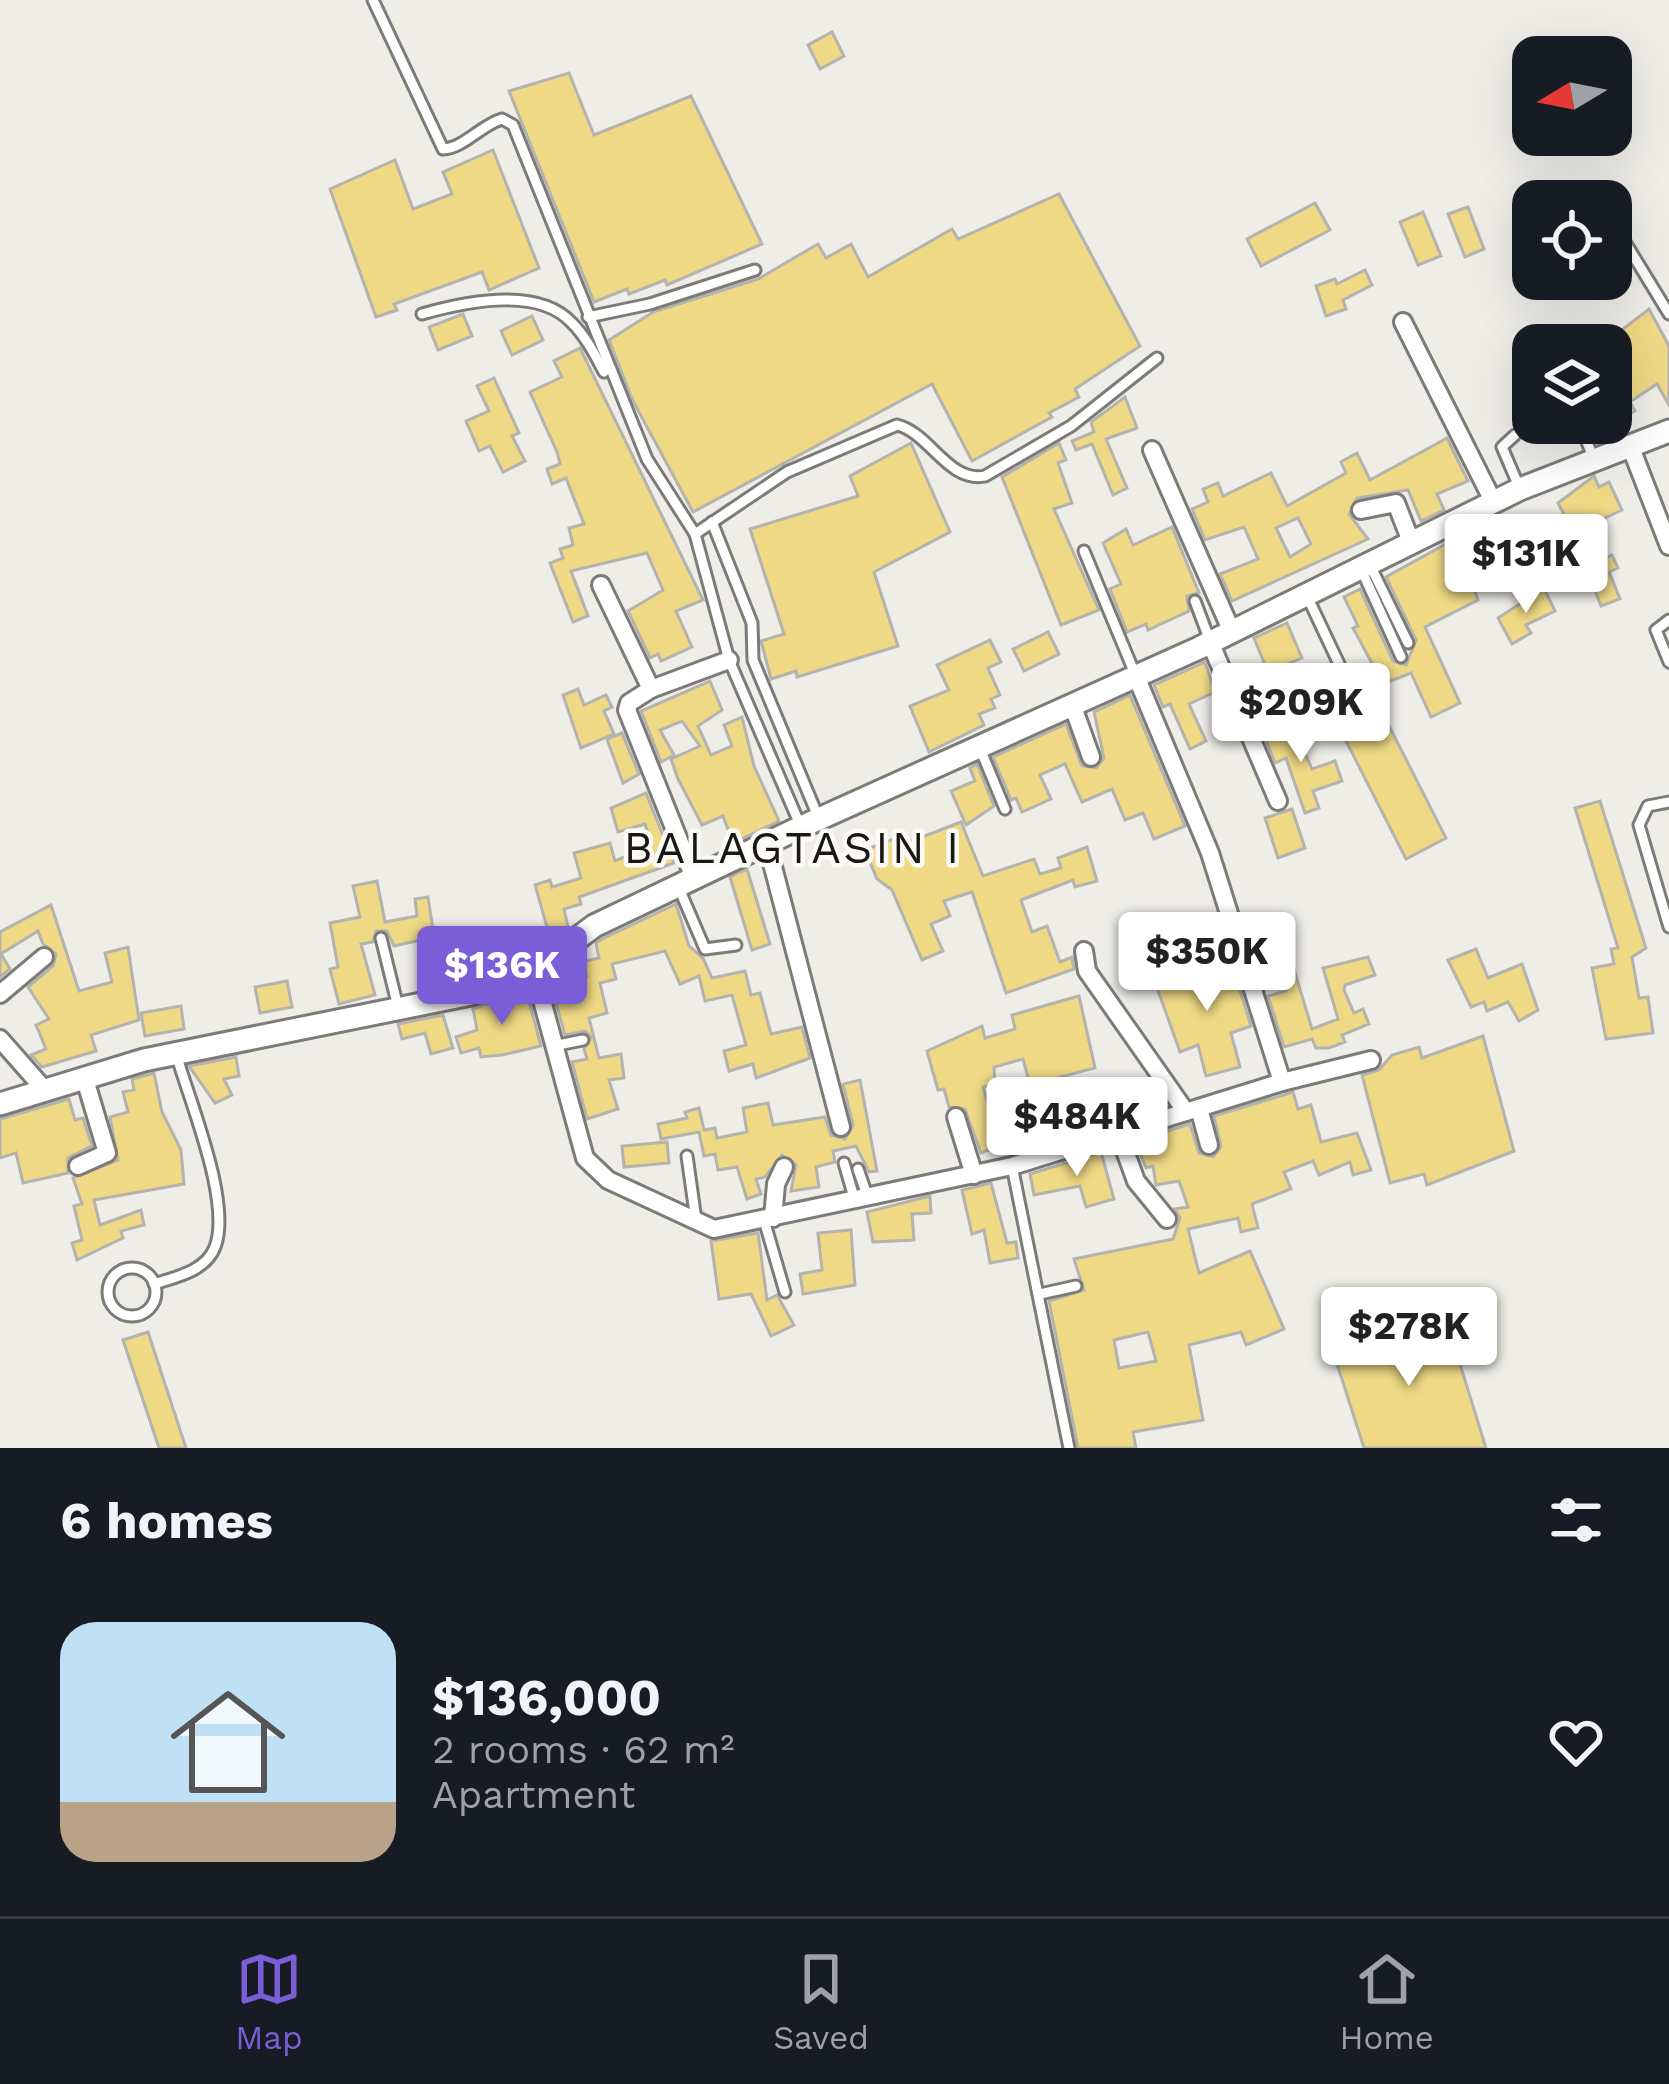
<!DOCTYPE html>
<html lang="en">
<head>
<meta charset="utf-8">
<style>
  :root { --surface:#171b24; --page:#242831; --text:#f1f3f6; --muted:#9ea1a6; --line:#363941; --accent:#7a5ed8 }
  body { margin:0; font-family:"Work Sans",sans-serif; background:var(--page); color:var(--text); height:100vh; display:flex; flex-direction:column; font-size:45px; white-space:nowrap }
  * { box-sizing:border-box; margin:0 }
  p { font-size:39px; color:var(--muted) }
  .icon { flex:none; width:66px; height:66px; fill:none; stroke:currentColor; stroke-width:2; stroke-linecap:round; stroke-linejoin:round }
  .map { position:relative; height:1448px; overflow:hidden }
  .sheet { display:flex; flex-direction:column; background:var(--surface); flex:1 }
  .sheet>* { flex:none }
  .needle { width:78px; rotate:260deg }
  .controls { position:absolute; left:1512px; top:36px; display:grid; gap:24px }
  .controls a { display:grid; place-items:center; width:120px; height:120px; border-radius:24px; background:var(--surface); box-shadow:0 12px 48px #0002; font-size:60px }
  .price { position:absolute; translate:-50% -102px; padding:0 27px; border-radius:12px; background:#fff; color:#222; font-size:39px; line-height:78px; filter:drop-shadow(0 3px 6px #0008) }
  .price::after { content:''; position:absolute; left:50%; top:72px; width:36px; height:27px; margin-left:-18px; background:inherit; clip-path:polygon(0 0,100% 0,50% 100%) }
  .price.active { background:var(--accent); color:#fff }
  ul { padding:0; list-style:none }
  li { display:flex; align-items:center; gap:36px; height:300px; padding:0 60px }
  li+li { border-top:3px solid var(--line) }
  li span { display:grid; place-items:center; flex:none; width:336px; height:240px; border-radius:36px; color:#555 }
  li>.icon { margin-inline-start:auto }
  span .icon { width:144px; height:144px; fill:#fffc; stroke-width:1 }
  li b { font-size:51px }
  h2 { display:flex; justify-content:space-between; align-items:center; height:144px; padding:0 60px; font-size:51px }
  .dock { display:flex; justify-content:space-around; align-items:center; height:168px; border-top:3px solid var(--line); background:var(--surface); font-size:33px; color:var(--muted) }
  .dock a { display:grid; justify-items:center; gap:6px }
  .dock .active { color:var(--accent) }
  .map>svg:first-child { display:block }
  .building { fill:#efd985; stroke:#b4b3ae; stroke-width:3; fill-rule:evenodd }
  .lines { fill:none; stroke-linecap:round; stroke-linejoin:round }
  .service-casing { stroke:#7d7b77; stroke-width:15 }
  .minor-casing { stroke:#7d7b77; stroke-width:22 }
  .tertiary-casing { stroke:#7d7b77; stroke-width:27 }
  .path { stroke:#9f9e9a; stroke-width:3; stroke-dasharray:6 9; stroke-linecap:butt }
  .service { stroke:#fff; stroke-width:9 }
  .minor { stroke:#fff; stroke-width:16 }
  .tertiary { stroke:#fff; stroke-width:21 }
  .labels { text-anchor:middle; stroke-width:9; stroke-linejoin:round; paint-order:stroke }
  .quarter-label { font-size:45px; letter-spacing:3px; fill:#181716; stroke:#fbfaf5 }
</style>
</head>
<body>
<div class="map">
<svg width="1669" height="1448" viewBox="0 0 1669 1448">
  <rect width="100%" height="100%" fill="#eeede8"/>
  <g class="building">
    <polygon points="832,32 844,56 820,69 808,45"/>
    <polygon points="569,73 594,135 691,96 762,244 667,285 665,280 629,294 627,289 594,302 509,91"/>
    <polygon points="493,150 539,268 489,290 482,272 394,304 397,310 376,317 330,189 395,160 413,209 452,194 443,172"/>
    <polygon points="1059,194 1140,346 1075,389 1079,397 1049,413 1052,417 972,461 932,384 693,512 633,401 609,340 653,312 758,279 818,244 826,258 851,244 868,277 952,229 958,239"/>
    <polygon points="1315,203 1330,230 1261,266 1247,239"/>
    <polygon points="1468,207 1484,249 1465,257 1448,214"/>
    <polygon points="1423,212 1441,256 1418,265 1400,222"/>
    <polygon points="1365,270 1372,285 1343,300 1346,309 1326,316 1316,286 1335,279 1337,284"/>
    <polygon points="1649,309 1669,346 1669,405 1657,384 1630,402 1635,411 1611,424 1611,374 1622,368 1606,342"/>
    <polygon points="463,314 472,336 438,350 429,327"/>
    <polygon points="532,316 543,340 512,355 501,331"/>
    <polygon points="580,348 703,600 676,611 692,647 661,661 658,654 650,658 628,611 663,590 647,553 571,571 588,616 573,622 550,563 563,558 560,549 573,545 569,528 584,524 566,478 552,484 547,469 560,464 557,452 530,392 562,377 554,361"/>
    <polygon points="494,378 519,433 512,436 525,461 503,472 490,446 479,451 466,421 489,411 477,386"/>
    <polygon points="1125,397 1137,428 1106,439 1127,488 1113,495 1092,444 1076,450 1072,441 1094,432 1091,422"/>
    <path d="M1447,438L1468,481L1437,494L1444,510L1421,521L1408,490L1357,498L1349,514L1368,539L1232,601L1220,574L1258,559L1244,527L1205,540L1192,509L1208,502L1203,489L1218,483L1223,496L1271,473L1287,506L1346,473L1341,462L1357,453L1370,480ZM1298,518L1311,544L1290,557L1276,528Z"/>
    <polygon points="911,443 950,532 874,572 898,646 797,677 796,671 771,679 761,641 784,634 750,529 858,496 850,476"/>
    <polygon points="1059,443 1066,460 1058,463 1072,503 1054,509 1099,610 1061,625 1002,477"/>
    <polygon points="1594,476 1599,487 1609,482 1622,510 1592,524 1597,535 1579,543 1558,503"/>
    <polygon points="1480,525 1490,547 1463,559 1478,600 1425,627 1460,703 1431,717 1411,673 1383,684 1353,628 1358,626 1344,597 1360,589 1393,661 1406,665 1416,640 1386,577"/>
    <polygon points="1172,527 1199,593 1187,596 1189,611 1148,630 1146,624 1127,632 1110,589 1121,584 1103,543 1126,529 1133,545"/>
    <polygon points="1528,543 1537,568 1508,579 1498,554"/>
    <polygon points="1612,555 1618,568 1609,572 1620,599 1601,606 1591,580 1582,584 1577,572"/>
    <polygon points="1544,588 1555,611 1526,625 1531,633 1512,644 1498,618"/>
    <polygon points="1287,623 1302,658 1268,672 1254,638"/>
    <polygon points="1048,632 1059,654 1024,671 1013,649"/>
    <polygon points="990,640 1001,662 988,668 1000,695 991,699 995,708 979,714 984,725 929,752 910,706 949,690 937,665"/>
    <polygon points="1205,662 1215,692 1189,704 1206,741 1190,749 1170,704 1163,707 1154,685"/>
    <polygon points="710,681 722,710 698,726 711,755 732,746 724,725 742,717 754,766 779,821 733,843 723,816 702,825 678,779 671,759 700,746 682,721 660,730 674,755 661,762 641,711"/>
    <polygon points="578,689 584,705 606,695 612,707 604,711 614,734 581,748 563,695"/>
    <polygon points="1130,695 1185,826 1154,839 1143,813 1125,820 1112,789 1082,802 1065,764 1040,775 1051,799 1022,812 1016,798 1011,800 993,757 1066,724 1082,766 1096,768 1104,758 1094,712"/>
    <polygon points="1386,720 1446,838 1406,859 1346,741"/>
    <polygon points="1291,722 1312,769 1335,761 1342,781 1313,791 1319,808 1305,813 1286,758 1275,763 1264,735"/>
    <polygon points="622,733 639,774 623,783 607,739"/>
    <polygon points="977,764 994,806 966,825 951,791 975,781 970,768"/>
    <polygon points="646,793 674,863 579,897 581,904 564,909 568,927 550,938 535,885 550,880 552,887 581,878 574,853 610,843 615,861 652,845 645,824 618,832 611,808"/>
    <polygon points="1600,801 1646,948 1632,957 1639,998 1648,997 1653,1033 1606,1039 1592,968 1614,964 1611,949 1618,948 1575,808"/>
    <polygon points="1292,809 1305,848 1278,858 1265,818"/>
    <polygon points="961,822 983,876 1034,859 1040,874 1061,868 1058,858 1087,847 1097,881 1075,887 1073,880 1021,900 1032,932 1047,926 1060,962 1072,957 1074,969 1006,993 972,892 944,901 950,916 931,924 943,951 922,960 892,890 877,879 865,850 896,838 899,846"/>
    <polygon points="747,869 770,944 752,950 730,877"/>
    <polygon points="377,881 385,922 417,916 415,899 428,897 434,937 394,946 387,931 376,931 373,942 361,944 375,995 339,1004 330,969 338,967 330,923 360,917 353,886"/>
    <polygon points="676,904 689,946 703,958 712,978 745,971 751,995 760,993 771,1034 802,1027 810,1058 756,1078 753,1064 729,1071 724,1051 746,1045 732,995 705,1001 699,976 680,984 665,951 612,964 616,979 600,983 607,1013 589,1018 599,1058 621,1054 624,1078 609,1080 618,1109 587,1119 572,1062 587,1059 584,1049 591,1037 585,1031 565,1035 549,978 586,966 585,961 599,958 596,943 602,939"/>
    <polygon points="51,905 79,991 112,982 105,953 128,947 139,1020 91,1035 96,1051 42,1067 31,1055 46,1049 36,1025 49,1019 28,987 53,966 56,954 43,944 38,931 1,954 10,969 0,977 0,932"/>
    <polygon points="1476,949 1488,978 1522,964 1538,1010 1519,1021 1508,1002 1487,1011 1484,1002 1471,1007 1448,960"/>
    <polygon points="1368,957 1375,975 1345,985 1344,990 1354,1013 1363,1009 1369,1024 1342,1035 1345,1042 1329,1048 1316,1048 1312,1039 1284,1047 1268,996 1286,991 1279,970 1293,966 1312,1029 1338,1019 1323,968"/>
    <polygon points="1230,958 1251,1026 1231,1033 1240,1067 1206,1076 1198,1045 1180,1052 1156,985"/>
    <polygon points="287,981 292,1007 260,1013 255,987"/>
    <polygon points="526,990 541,1046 502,1055 481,1057 479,1048 461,1053 456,1037 477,1030 473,1009"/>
    <polygon points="1079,996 1095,1068 1030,1085 1023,1059 994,1067 995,1084 983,1087 991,1114 1022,1110 1029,1134 981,1153 965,1109 949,1107 944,1089 938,1090 927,1051 982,1026 985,1038 1015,1029 1012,1015"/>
    <polygon points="181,1006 184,1029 145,1036 141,1013"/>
    <polygon points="443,1015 453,1048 431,1054 425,1033 402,1039 398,1024"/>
    <polygon points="1483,1036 1514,1151 1427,1185 1424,1174 1390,1183 1362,1075 1379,1070 1392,1055 1419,1047 1422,1058"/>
    <polygon points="236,1057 239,1076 224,1079 232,1095 215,1103 189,1066"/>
    <polygon points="154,1073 162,1112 181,1150 184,1184 94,1200 100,1225 141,1210 144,1225 121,1231 123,1238 77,1260 72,1243 82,1240 74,1206 82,1204 73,1178 118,1160 110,1117 128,1112 123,1092 134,1090 132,1079"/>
    <polygon points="860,1080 877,1171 869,1172 856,1146 833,1151 835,1162 816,1167 819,1187 791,1191 796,1165 782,1155 765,1177 756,1179 761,1194 747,1199 737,1167 718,1170 715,1154 704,1156 699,1132 661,1139 658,1124 687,1118 685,1112 699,1108 704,1130 715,1128 717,1138 747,1132 743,1108 768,1103 773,1125 825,1117 831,1135 845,1139 853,1125 843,1084"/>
    <path d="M1293,1092L1298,1109L1311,1105L1321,1142L1357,1133L1371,1170L1353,1175L1350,1162L1319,1175L1313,1161L1284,1172L1291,1189L1252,1204L1258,1228L1241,1232L1238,1218L1188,1229L1199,1273L1250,1251L1284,1329L1246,1345L1241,1332L1189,1345L1203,1420L1133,1432L1136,1448H1078L1049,1301L1084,1290L1074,1259L1173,1239L1180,1218L1175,1209L1188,1207L1179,1181L1156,1185L1153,1166L1146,1168L1135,1141L1190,1124L1199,1153L1213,1157L1221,1147L1214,1116ZM1148,1332L1156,1361L1119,1368L1114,1340Z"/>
    <polygon points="69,1099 75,1120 83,1118 92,1146 68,1158 68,1173 23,1183 16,1153 0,1158 0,1119"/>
    <polygon points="667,1142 669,1163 624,1167 622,1146"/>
    <polygon points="1101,1152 1114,1199 1086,1207 1080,1186 1034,1195 1030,1174"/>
    <polygon points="991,1183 1007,1243 1016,1242 1018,1258 990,1263 984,1230 972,1234 962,1190"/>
    <polygon points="930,1196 931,1213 912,1214 914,1240 873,1242 867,1212"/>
    <polygon points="851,1230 855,1285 803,1294 800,1274 822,1270 818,1233"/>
    <polygon points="758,1233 767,1300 777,1295 794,1325 771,1336 751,1294 719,1299 711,1241"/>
    <polygon points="1445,1316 1486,1448 1364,1448 1331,1345"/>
    <polygon points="148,1332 186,1448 159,1448 123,1340"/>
  </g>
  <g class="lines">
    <defs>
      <g id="service">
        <path d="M373,0L443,149C464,148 481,125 502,119L513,125L647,459L695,534L729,660L801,827"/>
        <polyline points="1614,224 1669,314"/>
        <path d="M422,314C464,302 538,286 572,323C586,337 595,355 604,372"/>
        <polyline points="588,317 650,304 755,270"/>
        <polyline points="1579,423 1594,459"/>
        <polyline points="1528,429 1539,423"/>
        <polyline points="1515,435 1502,447 1520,489"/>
        <polyline points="712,522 752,623 753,660 819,819"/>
        <path d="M695,534L787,472L897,425C930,433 948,483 985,476L1071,426L1157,358"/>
        <polyline points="1084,551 1135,674"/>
        <polyline points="1370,565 1408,643"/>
        <polyline points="1361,569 1401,657"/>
        <polyline points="1307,596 1363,715"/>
        <polyline points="1195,601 1210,641"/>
        <polyline points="1669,620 1656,630 1669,662"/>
        <polyline points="979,746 1005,809"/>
        <polyline points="1669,802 1648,806 1639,825 1669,927"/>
        <polyline points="678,886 705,949 736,945"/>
        <polyline points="381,938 398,1007"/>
        <polyline points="434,953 453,997"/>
        <polyline points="553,1046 583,1040"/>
        <polyline points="687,1156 696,1220"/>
        <polyline points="844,1163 855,1201"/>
        <polyline points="1012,1166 1069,1448"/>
        <polyline points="858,1169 868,1198"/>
        <polyline points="764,1220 785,1292"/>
        <circle cx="132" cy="1292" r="24"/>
        <path d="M154,1284C176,1277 206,1271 215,1247C232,1203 190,1102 177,1057"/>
        <polyline points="1040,1294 1076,1286"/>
      </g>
      <g id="minor">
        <polyline points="1403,322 1493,501"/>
        <polyline points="1631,448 1669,546"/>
        <polyline points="1152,450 1232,632"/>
        <polyline points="1361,510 1396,503 1412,544"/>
        <polyline points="601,585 651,689 729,660"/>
        <polyline points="1210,642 1278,801"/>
        <polyline points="651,689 629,703 627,710 694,878"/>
        <polyline points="1072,704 1091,757"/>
        <polyline points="767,844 841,1127"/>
        <polyline points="1084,951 1087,971 1186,1112"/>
        <polyline points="534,971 585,1158 608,1180 714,1229 1012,1166 1282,1082 1210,853 1136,676"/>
        <polyline points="0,994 44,957"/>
        <polyline points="0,1039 44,1089"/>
        <polyline points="1282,1082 1371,1060"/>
        <polyline points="1199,1108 1209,1145"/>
        <polyline points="956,1117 974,1175"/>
        <polyline points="1119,1134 1136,1181 1167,1219"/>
        <polyline points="78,1166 107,1153 84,1076"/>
        <polyline points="773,1218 776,1184 784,1167"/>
      </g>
      <polyline id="tertiary" points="0,1104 144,1060 471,994 534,971 594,926 801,827 1199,648 1520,489 1669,431"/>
    </defs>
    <use href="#service" class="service-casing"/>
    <use href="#minor" class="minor-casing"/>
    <use href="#tertiary" class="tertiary-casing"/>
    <polyline class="path" points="582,957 587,979"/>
    <use href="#service" class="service"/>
    <use href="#minor" class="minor"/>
    <use href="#tertiary" class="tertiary"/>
  </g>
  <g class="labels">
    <g class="quarter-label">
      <text x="793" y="863">BALAGTASIN I</text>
    </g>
  </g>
</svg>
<div class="controls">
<a><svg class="needle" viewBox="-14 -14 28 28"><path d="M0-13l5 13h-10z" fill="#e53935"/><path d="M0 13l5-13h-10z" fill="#9ea1a6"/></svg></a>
<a><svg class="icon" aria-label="locate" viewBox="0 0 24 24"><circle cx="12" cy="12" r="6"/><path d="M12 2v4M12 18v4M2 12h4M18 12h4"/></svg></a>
<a><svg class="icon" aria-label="layers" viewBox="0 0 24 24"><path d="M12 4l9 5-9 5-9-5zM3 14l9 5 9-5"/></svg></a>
</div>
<b class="price" style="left:1526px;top:616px">$131K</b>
<b class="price" style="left:1301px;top:765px">$209K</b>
<b class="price" style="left:1207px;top:1014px">$350K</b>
<b class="price active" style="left:502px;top:1028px">$136K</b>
<b class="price" style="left:1077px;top:1179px">$484K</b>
<b class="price" style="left:1409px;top:1389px">$278K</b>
</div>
<section class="sheet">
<h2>6 homes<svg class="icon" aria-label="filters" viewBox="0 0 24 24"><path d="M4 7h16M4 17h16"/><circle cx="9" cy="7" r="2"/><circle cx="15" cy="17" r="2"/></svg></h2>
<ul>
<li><span style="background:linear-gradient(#bfe0f5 75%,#b9a48a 0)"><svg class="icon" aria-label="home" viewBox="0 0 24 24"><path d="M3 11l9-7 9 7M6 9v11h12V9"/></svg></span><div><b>$136,000</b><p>2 rooms · 62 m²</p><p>Apartment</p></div><svg class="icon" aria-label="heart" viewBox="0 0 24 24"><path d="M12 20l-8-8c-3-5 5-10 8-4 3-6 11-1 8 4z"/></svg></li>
</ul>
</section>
<nav class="dock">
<a class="active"><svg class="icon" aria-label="map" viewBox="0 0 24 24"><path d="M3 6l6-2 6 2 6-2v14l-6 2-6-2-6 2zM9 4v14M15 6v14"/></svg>Map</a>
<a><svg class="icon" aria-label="saved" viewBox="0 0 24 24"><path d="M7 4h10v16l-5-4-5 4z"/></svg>Saved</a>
<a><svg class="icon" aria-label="home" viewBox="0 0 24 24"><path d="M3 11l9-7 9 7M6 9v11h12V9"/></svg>Home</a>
</nav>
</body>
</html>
